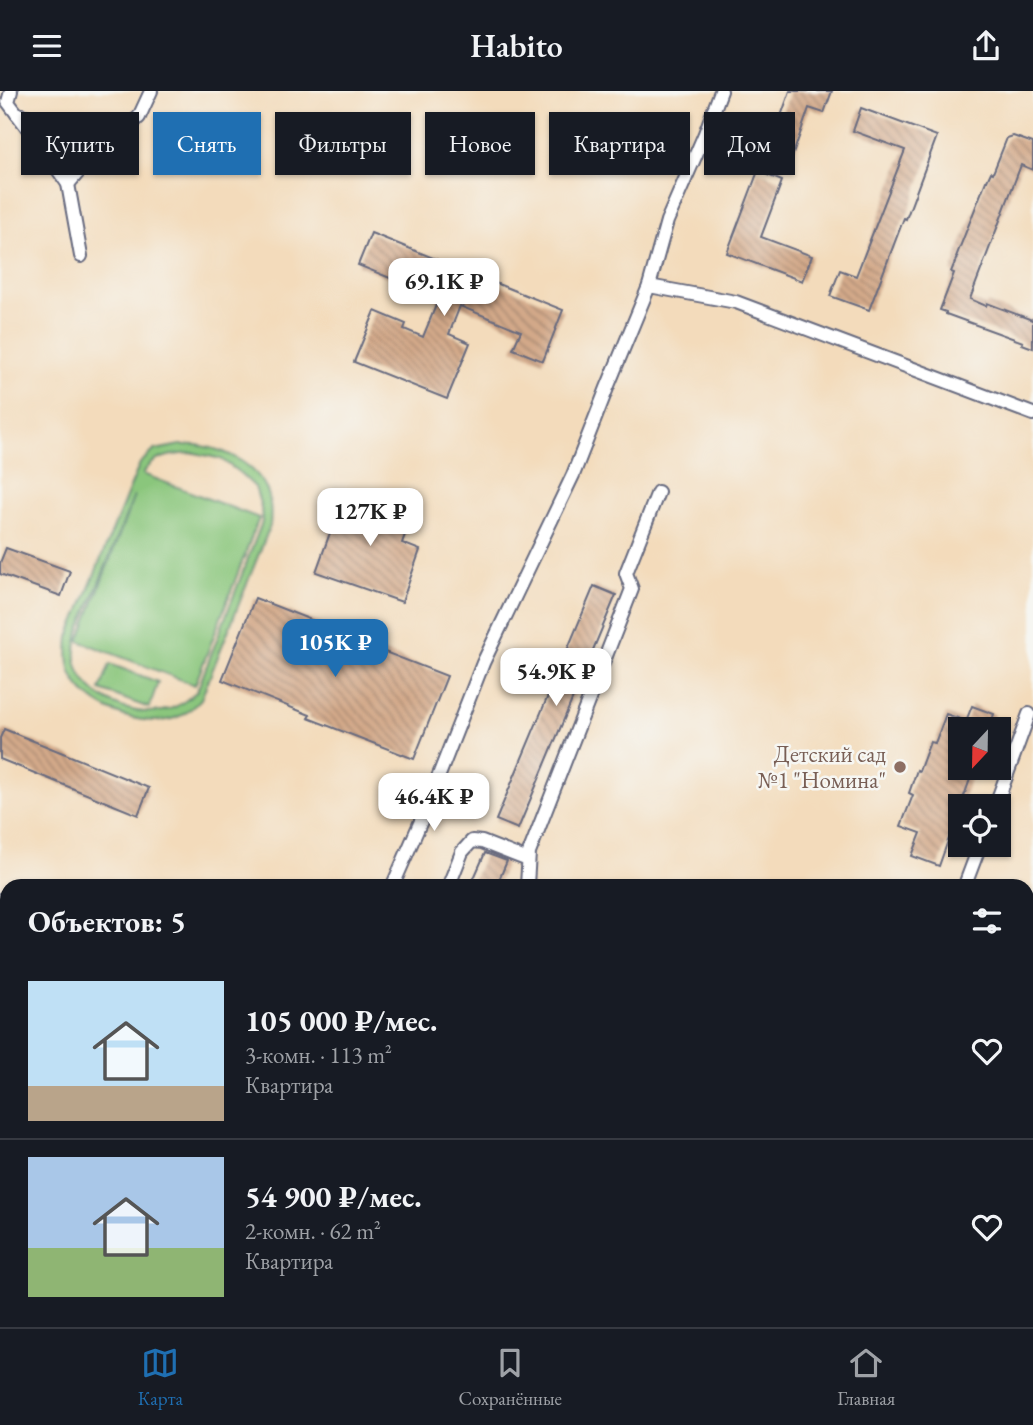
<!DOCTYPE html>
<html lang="ru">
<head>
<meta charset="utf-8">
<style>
  :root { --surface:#171b24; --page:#20242c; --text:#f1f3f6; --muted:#9ea1a6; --line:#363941; --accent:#1f6fb2 }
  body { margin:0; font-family:"EB Garamond",serif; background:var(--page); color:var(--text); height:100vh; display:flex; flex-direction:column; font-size:26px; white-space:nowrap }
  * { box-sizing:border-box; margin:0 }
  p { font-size:23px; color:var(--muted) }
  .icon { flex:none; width:38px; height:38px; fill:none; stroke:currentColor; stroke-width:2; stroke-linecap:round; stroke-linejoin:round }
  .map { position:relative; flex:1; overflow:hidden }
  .panel { position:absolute; left:0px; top:788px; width:1034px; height:450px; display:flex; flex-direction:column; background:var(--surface); border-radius:21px 21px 0 0; box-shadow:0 2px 5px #0004 }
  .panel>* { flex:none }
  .top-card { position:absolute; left:21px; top:21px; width:992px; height:63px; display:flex; gap:14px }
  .needle { width:46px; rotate:202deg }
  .controls { position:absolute; left:948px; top:626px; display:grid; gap:14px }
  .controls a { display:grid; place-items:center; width:63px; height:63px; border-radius:0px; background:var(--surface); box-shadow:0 2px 5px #0004; font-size:35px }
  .price { position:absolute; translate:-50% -60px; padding:0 16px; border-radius:14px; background:#fff; color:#222; font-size:23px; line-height:46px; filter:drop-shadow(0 2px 4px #0008) }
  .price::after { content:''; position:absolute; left:50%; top:42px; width:21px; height:16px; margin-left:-10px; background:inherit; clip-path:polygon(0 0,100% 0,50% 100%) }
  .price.active { background:var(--accent); color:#fff }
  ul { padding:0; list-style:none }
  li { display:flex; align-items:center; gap:21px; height:175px; padding:0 28px }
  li+li { border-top:2px solid var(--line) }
  li span { display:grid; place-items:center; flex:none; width:196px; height:140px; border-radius:0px; color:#555 }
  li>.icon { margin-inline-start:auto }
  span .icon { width:84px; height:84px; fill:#fffc; stroke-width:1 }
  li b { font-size:30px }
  h2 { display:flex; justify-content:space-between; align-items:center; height:84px; padding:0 28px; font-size:30px }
  .chip { padding:0 24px; border-radius:0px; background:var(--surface); box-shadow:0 2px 5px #0004; font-size:24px; line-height:63px }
  .chip.active { background:var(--accent); color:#fff }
  header { display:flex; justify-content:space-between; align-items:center; height:91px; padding:0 28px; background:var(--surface); font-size:32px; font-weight:600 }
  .tabs { display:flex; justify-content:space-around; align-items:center; height:98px; border-top:2px solid var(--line); background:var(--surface); font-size:19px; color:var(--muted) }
  .tabs a { display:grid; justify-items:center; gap:4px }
  .tabs .active { color:var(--accent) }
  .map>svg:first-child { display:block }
  .garden { fill:#8ac67c; stroke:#527a6d; stroke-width:2; fill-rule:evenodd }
  .building { fill:url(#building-back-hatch) }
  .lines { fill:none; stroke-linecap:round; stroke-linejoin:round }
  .minor-casing { stroke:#676b7f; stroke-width:16 }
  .minor { stroke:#fff; stroke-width:12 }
  .education-dot { fill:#8d6e63; stroke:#f6f6f2; stroke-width:2.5 }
  .labels { text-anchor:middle; stroke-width:5; stroke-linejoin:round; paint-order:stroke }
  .education-label { font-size:23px; fill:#785e54; stroke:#f6f6f2; text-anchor:end }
</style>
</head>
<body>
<header><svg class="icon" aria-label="menu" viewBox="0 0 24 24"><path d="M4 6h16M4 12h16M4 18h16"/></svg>Habito<svg class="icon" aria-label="share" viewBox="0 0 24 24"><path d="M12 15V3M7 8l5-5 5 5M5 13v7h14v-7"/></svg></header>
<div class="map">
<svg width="1033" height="1236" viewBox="0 0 1033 1236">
  <defs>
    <pattern id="building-back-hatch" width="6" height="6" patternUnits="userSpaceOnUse" patternTransform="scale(1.75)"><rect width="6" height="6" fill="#d3a989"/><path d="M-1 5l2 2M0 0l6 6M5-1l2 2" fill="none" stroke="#aa8a73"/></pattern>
  </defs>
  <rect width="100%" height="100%" fill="#f6f6f2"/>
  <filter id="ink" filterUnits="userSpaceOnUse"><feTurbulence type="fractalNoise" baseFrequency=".0143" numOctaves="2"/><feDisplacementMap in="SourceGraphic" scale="14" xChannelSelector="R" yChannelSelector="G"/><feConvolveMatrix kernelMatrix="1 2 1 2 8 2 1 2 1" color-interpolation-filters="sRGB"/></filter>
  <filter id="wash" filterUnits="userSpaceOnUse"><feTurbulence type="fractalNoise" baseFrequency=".00686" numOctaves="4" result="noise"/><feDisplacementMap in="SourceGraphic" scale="28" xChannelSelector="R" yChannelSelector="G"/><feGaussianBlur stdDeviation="1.57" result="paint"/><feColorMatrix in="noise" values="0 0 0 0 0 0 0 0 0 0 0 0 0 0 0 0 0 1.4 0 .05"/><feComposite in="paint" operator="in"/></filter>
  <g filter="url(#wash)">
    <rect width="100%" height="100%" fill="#f3dbbb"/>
    <g class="garden">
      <path d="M180,354C187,354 195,353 202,355C228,359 259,376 268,402C271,412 271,425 270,435L201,608C193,616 186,624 175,627C142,638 86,617 72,584C67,572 68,558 69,546L140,372L155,359ZM195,362L221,368L240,382L255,396L261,416L262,431L197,600C188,608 181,614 170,618C137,629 86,609 77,573C74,563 77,552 79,541L134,405L79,550L195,594L259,427L143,383C152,364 177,363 195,362Z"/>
      <polygon points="110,573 158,591 149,617 100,599"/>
    </g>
    <g id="blocks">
      <g class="building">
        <polygon points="790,0 832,0 824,22 809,17 790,72 767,64"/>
        <polygon points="861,17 937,45 906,128 904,127 869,219 830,205 840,179 856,185 905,59 853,40"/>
        <polygon points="1013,45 1033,52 1033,79 1021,74 970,208 986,215 987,212 1032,229 1033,227 1033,257 1022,253 1023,251 946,223 946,221 940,219 954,182 951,181 957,166 956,166 986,90 987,90 991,81 993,82 1007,47"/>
        <polygon points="758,80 782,90 761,146 812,165 802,190 727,162"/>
        <polygon points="371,142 563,219 543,270 513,258 521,240 460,215 449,243 470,252 447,308 354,271 375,220 406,233 404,238 423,246 439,207 358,174"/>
        <polygon points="345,400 412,424 402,452 420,459 402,511 316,481"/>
        <polygon points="6,457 70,480 61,505 0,483 0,472"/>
        <polygon points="594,495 616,504 518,738 496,729"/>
        <polygon points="255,507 342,541 341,544 447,585 414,668 308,627 310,624 222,589"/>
        <polygon points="972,615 994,623 989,639 961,639 961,677 974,677 939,775 912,765 921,742 901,735 913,704 909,702 917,679 919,680 930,651 935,652 946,623 966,630"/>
        <polygon points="4,638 149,697 138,724 0,668 0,647"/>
        <polygon points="485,762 507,770 497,794 471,794"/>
      </g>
    </g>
  </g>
  <g filter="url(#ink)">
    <use href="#blocks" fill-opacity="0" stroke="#676b7f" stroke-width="2"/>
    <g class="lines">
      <defs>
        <g id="minor">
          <polyline points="11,0 8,11 42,56 68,93 81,165"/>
          <polyline points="17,23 117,46 139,26 151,0"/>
          <polyline points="68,93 86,72 117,46"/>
          <polyline points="649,195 736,211 1033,323"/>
          <polyline points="995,716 1029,623"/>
          <polyline points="393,794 421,730 483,572 573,384 607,297 649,195 667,130 704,45 721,0"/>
          <polyline points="449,794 462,761 472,750 482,751 528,769"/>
          <polyline points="527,794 529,762 632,498 626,482 658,401"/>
          <polyline points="965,794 980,754"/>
          <polyline points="0,809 7,810"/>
          <polyline points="0,915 7,954"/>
          <polyline points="0,995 7,993"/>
          <polyline points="220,1230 222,1236"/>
          <polyline points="356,1230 358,1236"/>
          <polyline points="559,1230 562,1236"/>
          <polyline points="571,1236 573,1230"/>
        </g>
      </defs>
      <use href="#minor" class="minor-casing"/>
      <use href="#minor" class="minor"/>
    </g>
  </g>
  <circle class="education-dot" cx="900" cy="676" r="7"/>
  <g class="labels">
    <g class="education-label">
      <text x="886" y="671">Детский сад<tspan x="886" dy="26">№1 "Номина"</tspan></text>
    </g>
  </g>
</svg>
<div class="controls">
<a><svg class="needle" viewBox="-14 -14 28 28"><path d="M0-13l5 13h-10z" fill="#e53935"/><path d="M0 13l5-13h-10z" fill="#9ea1a6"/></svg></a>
<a><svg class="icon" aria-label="locate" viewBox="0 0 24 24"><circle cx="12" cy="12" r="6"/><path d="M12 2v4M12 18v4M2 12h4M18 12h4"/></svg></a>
</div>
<b class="price" style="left:444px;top:227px">69.1K ₽</b>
<b class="price" style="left:370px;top:457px">127K ₽</b>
<b class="price active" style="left:335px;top:588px">105K ₽</b>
<b class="price" style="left:556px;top:617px">54.9K ₽</b>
<b class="price" style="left:434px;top:742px">46.4K ₽</b>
<div class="top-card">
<a class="chip">Купить</a>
<a class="chip active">Снять</a>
<a class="chip">Фильтры</a>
<a class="chip">Новое</a>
<a class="chip">Квартира</a>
<a class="chip">Дом</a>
</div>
<section class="panel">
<h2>Объектов: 5<svg class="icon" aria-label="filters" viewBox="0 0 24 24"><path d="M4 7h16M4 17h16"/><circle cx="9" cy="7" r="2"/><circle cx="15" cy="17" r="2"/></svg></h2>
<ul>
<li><span style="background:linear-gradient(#bfe0f5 75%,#b9a48a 0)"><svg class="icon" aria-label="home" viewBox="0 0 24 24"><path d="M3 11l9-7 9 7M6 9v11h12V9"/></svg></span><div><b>105 000 ₽/мес.</b><p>3-комн. · 113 m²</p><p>Квартира</p></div><svg class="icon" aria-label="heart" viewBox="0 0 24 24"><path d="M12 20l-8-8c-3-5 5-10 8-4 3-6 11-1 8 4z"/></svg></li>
<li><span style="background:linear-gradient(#a9c7e8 65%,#8fb573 0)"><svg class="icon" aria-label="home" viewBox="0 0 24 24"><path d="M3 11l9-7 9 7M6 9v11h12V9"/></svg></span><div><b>54 900 ₽/мес.</b><p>2-комн. · 62 m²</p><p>Квартира</p></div><svg class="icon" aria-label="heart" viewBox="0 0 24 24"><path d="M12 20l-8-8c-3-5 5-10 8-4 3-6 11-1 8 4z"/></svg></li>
</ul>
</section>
</div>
<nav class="tabs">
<a class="active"><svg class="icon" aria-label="map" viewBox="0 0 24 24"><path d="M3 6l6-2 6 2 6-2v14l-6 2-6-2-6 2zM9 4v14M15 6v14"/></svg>Карта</a>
<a><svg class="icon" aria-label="saved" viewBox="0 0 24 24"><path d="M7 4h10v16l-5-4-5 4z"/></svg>Сохранённые</a>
<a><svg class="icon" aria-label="home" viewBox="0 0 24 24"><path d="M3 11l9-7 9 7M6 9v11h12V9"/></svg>Главная</a>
</nav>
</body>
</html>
